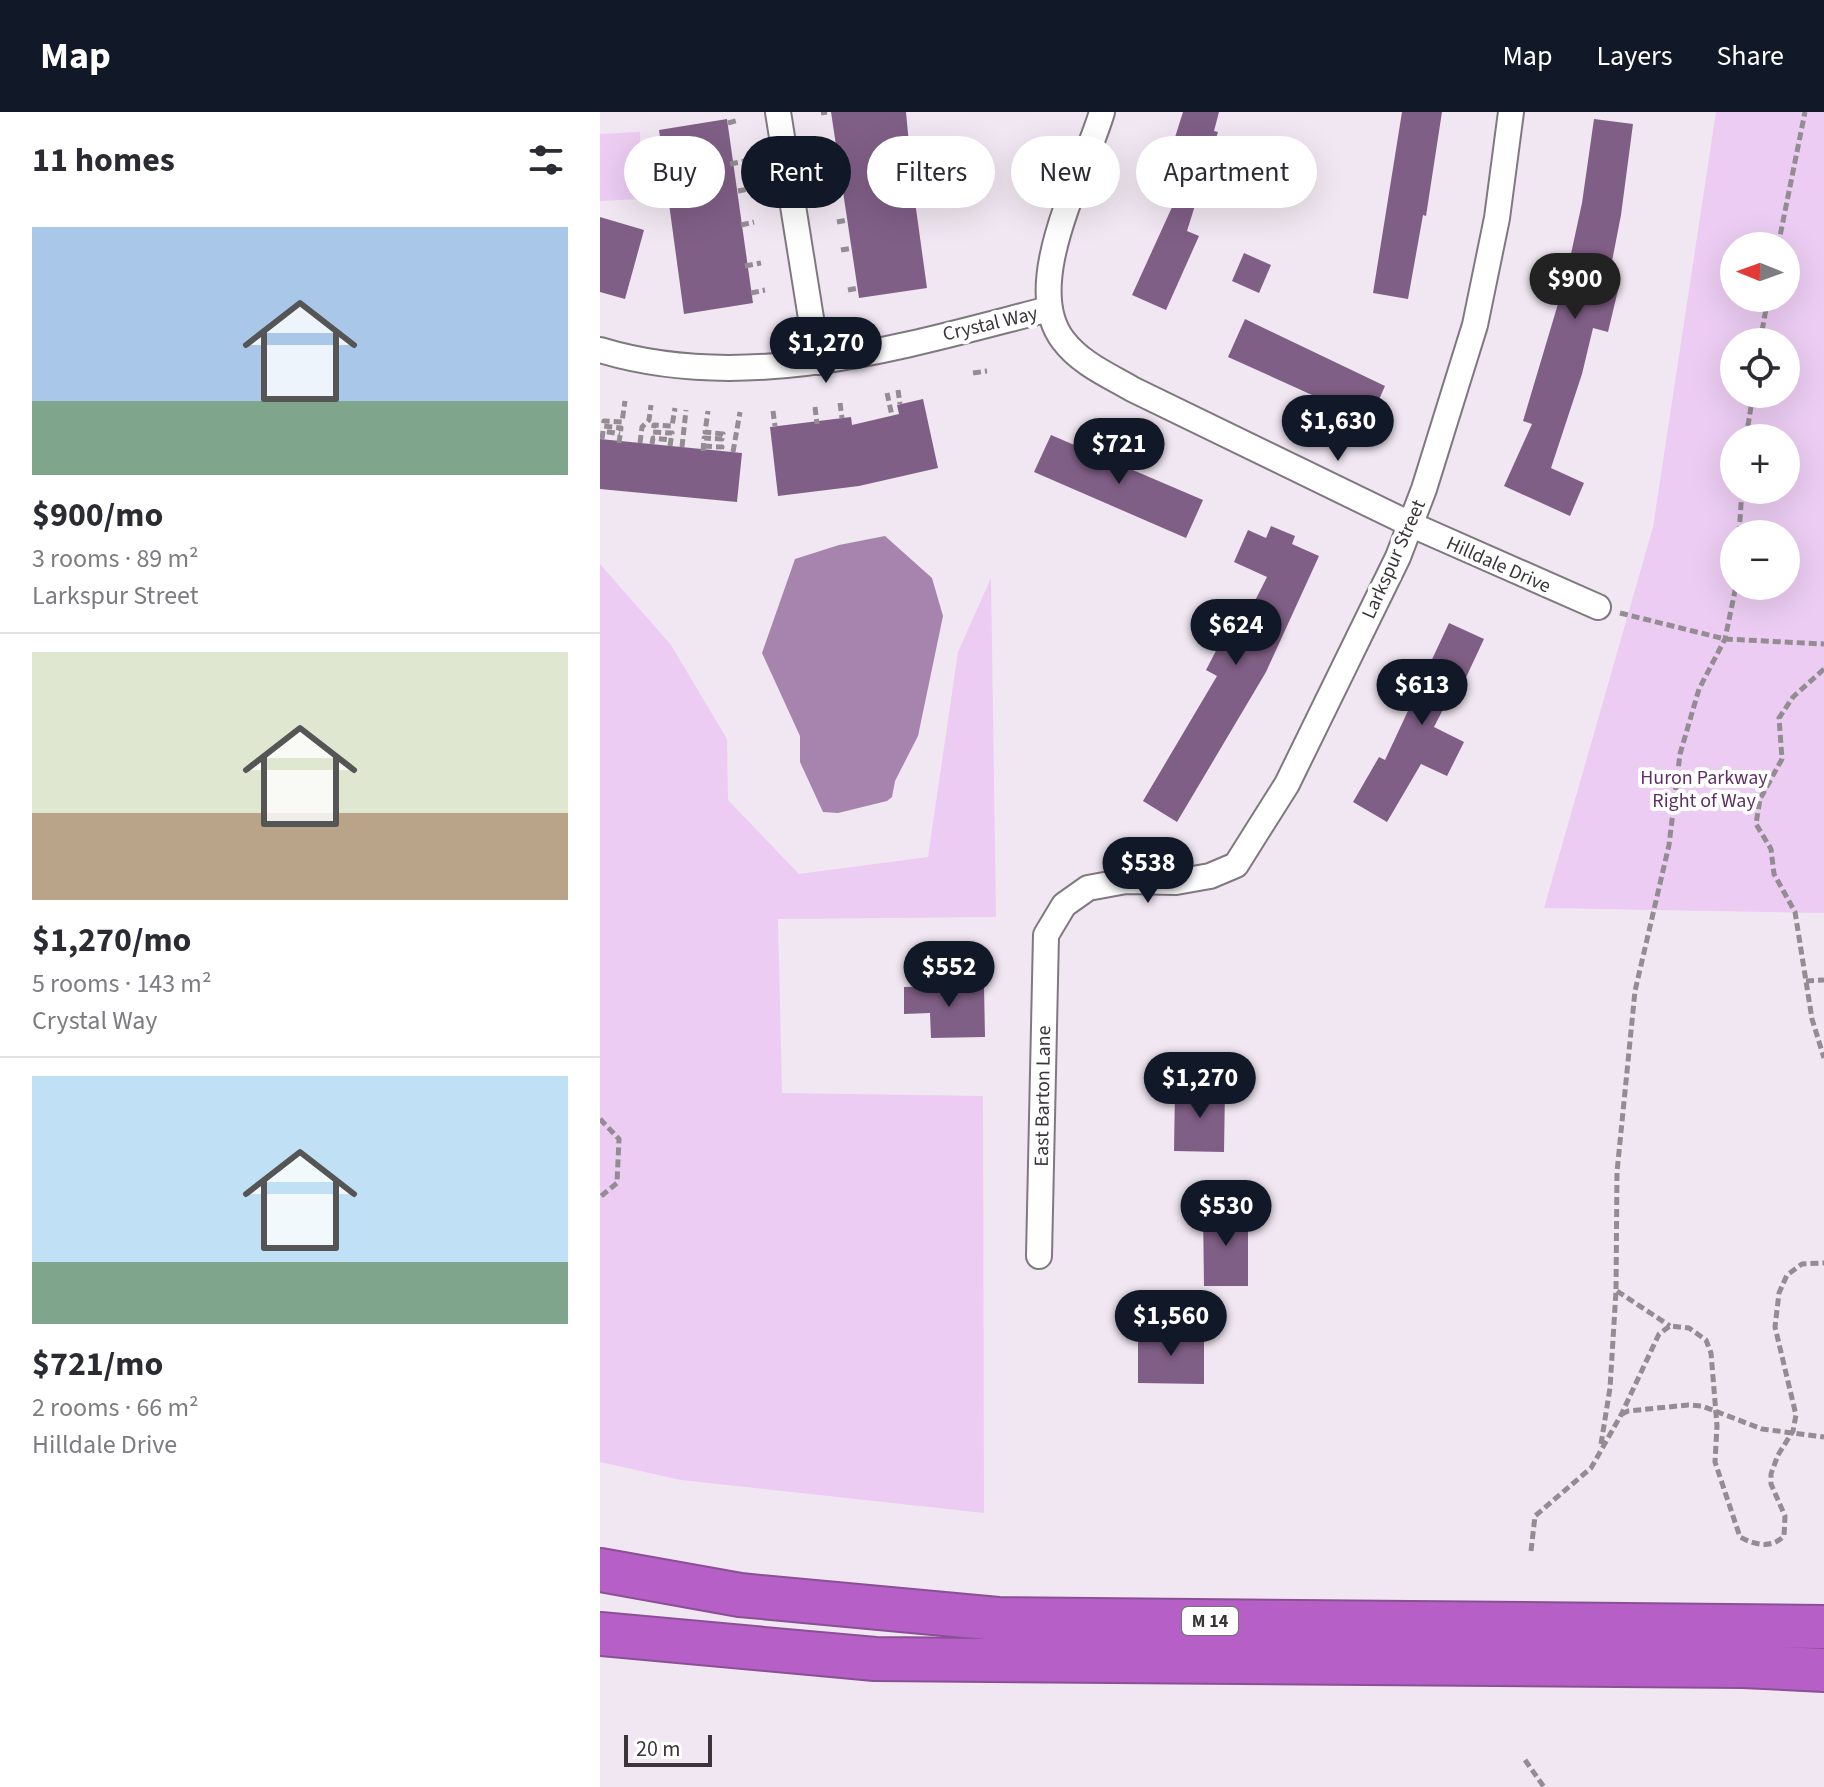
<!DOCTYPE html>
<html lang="en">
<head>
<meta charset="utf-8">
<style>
  :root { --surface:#fff; --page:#f2f2f3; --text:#2b2b33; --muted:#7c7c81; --line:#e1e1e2; --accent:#111827 }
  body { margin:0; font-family:"Source Sans 3",sans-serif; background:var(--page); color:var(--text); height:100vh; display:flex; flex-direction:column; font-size:30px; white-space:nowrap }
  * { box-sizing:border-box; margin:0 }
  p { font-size:26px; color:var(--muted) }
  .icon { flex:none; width:44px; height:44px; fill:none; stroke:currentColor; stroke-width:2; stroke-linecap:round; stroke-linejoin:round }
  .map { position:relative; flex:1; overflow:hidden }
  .sheet { display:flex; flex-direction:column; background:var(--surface); width:600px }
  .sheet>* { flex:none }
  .banner { position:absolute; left:24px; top:24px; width:760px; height:72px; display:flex; gap:16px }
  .needle { width:52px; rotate:271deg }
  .controls { position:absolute; left:1120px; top:120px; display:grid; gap:16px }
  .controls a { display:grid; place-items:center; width:80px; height:80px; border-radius:50%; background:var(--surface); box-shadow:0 8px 32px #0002; font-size:40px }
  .scale { position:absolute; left:24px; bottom:20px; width:88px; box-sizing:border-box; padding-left:8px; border:4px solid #393539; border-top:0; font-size:22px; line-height:28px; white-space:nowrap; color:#393539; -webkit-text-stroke:6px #fff; paint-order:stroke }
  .price { position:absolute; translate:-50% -68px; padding:0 18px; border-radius:28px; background:var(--accent); color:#fff; font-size:26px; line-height:52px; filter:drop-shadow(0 2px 4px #0008) }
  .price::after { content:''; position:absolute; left:50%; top:48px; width:24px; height:18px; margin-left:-12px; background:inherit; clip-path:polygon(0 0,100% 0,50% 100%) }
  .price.active { background:#222; color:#fff }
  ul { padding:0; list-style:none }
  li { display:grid; align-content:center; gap:16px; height:424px; padding:0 32px }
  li+li { border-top:2px solid var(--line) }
  li span { display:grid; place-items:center; height:248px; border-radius:0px; color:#555 }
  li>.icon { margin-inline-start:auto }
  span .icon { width:144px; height:144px; fill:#fffc; stroke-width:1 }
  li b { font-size:34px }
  h2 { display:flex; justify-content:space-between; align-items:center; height:96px; padding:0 32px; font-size:34px }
  .tag { padding:0 28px; border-radius:36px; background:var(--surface); box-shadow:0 8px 32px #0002; font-size:28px; line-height:72px }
  .tag.active { background:var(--accent); color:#fff }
  header { display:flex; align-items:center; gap:48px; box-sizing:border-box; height:112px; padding:0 40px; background:var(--accent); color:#fff }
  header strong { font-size:38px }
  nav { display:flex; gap:44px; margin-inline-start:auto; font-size:28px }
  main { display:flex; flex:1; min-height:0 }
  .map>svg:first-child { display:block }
  .green { fill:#ecccf2; fill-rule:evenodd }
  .water { fill:#a784ad }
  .building { fill:#805f86 }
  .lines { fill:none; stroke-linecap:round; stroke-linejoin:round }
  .minor-casing { stroke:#807881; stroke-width:28 }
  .motorway-casing { stroke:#8a5095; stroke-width:46 }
  .path { stroke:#938c93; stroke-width:5; stroke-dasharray:8 4; stroke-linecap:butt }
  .minor { stroke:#fff; stroke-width:24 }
  .motorway { stroke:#b65fc6; stroke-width:42 }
  .labels { text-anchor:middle; stroke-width:8; stroke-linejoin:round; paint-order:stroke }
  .shield { fill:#fff; stroke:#747274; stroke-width:2 }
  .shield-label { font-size:18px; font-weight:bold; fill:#393539 }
  .street-label { font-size:20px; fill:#393539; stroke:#fff }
  .park-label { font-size:20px; fill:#5d3065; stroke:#fff }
</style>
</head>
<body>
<header>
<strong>Map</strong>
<nav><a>Map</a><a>Layers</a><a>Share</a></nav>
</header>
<main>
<section class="sheet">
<h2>11 homes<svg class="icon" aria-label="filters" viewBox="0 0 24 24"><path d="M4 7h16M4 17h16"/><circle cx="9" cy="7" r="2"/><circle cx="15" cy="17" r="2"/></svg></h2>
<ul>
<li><span style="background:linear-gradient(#a9c7e8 70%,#7fa58c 0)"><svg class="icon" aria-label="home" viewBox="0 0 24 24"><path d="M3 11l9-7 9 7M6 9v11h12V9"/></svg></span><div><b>$900/mo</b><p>3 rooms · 89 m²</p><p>Larkspur Street</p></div></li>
<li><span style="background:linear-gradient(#dfe7d0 65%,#b9a48a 0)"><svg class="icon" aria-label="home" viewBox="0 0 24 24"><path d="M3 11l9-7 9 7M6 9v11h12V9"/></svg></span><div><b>$1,270/mo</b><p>5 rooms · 143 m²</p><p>Crystal Way</p></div></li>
<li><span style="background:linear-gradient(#bfe0f5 75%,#7fa58c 0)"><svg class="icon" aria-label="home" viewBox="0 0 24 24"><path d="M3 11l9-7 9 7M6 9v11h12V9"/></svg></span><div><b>$721/mo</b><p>2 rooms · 66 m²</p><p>Hilldale Drive</p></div></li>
</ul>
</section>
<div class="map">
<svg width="1224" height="1675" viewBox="0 0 1224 1675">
  <rect width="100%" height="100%" fill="#f1e7f2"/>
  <g class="green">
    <path d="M1116,0H1224V801L944,796L1053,415ZM1186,134V186H1134V134ZM1186,230V282H1134V230ZM1134,326H1186V378H1134ZM1134,422H1186V474H1134Z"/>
    <polygon points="40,20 42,87 0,89 0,22"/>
    <polygon points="0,452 71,533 127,627 128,688 199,762 328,745 358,540 391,466 396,805 178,807 182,981 383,984 384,1401 81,1368 0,1350"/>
  </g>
  <polygon class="water" points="285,424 332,466 343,504 318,624 295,669 292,685 287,689 238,701 223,700 200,650 200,624 162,541 195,447 239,433"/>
  <g class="building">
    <polygon points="231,0 306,0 313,75 327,176 259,186"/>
    <polygon points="583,0 619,0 614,19 618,20 587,119 599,124 566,198 532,183 578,82 559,76"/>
    <polygon points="802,0 842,0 826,104 823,103 808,187 773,181"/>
    <polygon points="127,7 153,191 84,202 59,18"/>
    <polygon points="994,7 1033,12 1021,103 1007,175 1018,178 1008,220 993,216 982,262 951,356 984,371 970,404 904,374 932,312 923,309 966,165 982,91"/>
    <polygon points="0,105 44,118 25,187 0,180"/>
    <polygon points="644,141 671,153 659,181 632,169"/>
    <polygon points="645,207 785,274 768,312 719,291 721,287 628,245"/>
    <polygon points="323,287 338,356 259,374 178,384 170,315 251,305 252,313 299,302 297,293"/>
    <polygon points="451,323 603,388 586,426 434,360"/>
    <polygon points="0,327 142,341 137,390 0,377"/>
    <polygon points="671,414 695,424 692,432 719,444 666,560 577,710 543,689 617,564 606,558 618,535 629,540 667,465 634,450 648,418 666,426"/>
    <polygon points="849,511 884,527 862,574 856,572 834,615 864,630 847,664 821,652 787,710 753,690 779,645 785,648"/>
    <polygon points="384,873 385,925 331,926 330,901 304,902 304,875"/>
    <polygon points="575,976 625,977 624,1040 574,1039"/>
    <polygon points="603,1098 648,1098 648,1174 604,1174"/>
    <polygon points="538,1220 604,1221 604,1272 538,1271"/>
  </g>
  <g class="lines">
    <defs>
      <g id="minor">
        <polyline points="178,0 218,250"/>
        <path d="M502,0C485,59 420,172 463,228C480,251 508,263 532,277L812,413L998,495"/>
        <path d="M0,238C148,283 304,234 449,197"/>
        <polyline points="439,1144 446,823 464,793 488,776 526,769 576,770 610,764 636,753 687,672 798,445 824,377 875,213 897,106 911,0"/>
      </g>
      <g id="motorway">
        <polyline points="0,1458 140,1483 398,1507 1224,1515"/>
        <polyline points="0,1522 275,1547 1143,1554 1224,1558"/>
      </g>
    </defs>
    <use href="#minor" class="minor-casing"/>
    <use href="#motorway" class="motorway-casing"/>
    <g class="path">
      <polyline points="221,1 227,0"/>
      <polyline points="128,11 139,8"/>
      <polyline points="226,34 237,33"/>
      <polyline points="130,52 145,49"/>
      <polyline points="232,76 242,74"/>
      <polyline points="138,79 149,77"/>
      <polyline points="237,110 247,108"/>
      <polyline points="141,113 154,110"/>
      <polyline points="1178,134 1205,0"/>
      <polyline points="241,138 253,136"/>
      <polyline points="145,154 161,151"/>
      <polyline points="248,178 258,176"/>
      <polyline points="151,181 165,178"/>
      <polyline points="1160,230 1168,186"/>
      <polyline points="373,261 387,259"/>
      <polyline points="298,278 300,292"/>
      <polyline points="287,281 292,304"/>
      <polyline points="240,291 242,306"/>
      <polyline points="215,295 217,312"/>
      <polyline points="173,299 175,314"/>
      <polyline points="1146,326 1153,282"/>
      <polyline points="2,327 3,319 20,322"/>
      <polyline points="19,331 21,316 3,314 4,309 22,310 25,289"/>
      <polyline points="40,331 42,315 49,308 51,293"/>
      <polyline points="52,332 53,326 71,328"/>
      <polyline points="70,334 72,321 53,320 54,313 72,314 75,296"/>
      <polyline points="104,334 122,335 121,339"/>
      <polyline points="82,335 86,298"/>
      <polyline points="103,339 104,326 122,327 123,322 105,320 108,299"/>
      <polyline points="133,340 140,300"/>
      <polyline points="1139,422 1142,378"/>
      <polyline points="1020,501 1125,527 1224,532"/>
      <polyline points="1224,557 1193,585 1179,606 1182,647 1160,687 1156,712 1171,737 1174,762 1195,800 1212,907 1224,946"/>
      <polyline points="1206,869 1224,868"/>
      <polyline points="0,1007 19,1027 17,1071 0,1085"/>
      <polyline points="1017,1179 1070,1214"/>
      <polyline points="1022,1302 1028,1299 1088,1293 1102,1294 1162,1317 1224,1325"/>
      <polyline points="1001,1332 1010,1276 1016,1179 1017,1060 1035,879 1069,733 1080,642 1099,577 1125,527 1136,474"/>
      <path d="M931,1439L935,1404L991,1356L1021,1303L1059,1222L1070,1214L1089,1216L1106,1228L1111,1241L1117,1314L1115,1350L1140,1425C1155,1433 1171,1437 1184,1424L1185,1404L1171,1372V1362L1178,1343L1193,1319L1196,1303L1175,1215L1179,1181L1187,1163L1202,1152L1224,1151"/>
      <polyline points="925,1648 944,1675"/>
    </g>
    <use href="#minor" class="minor"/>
    <use href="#motorway" class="motorway"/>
  </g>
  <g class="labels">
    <rect class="shield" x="582" y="1495" width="56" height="28" rx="6"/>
    <g class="shield-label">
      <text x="610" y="1515">M 14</text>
    </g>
    <g class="street-label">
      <text transform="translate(390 211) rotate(-13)" y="7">Crystal Way</text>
      <text transform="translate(793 447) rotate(-66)" y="7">Larkspur Street</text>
      <text transform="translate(899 452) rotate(24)" y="7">Hilldale Drive</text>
      <text transform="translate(442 984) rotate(-89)" y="7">East Barton Lane</text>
    </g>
    <g class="park-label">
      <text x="1104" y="672">Huron Parkway<tspan x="1104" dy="23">Right of Way</tspan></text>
    </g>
  </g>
</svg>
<div class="controls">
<a><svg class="needle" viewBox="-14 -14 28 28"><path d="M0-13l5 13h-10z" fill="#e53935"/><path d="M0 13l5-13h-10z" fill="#7c7c81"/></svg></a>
<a><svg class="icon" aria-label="locate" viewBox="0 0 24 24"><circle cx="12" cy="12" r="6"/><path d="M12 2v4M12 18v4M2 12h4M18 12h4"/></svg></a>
<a>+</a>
<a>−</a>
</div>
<div class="scale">20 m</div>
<b class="price active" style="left:975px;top:209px">$900</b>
<b class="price" style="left:226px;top:273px">$1,270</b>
<b class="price" style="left:738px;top:351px">$1,630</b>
<b class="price" style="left:519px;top:374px">$721</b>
<b class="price" style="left:636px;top:555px">$624</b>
<b class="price" style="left:822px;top:615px">$613</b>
<b class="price" style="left:548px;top:793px">$538</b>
<b class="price" style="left:349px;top:897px">$552</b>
<b class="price" style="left:600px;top:1008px">$1,270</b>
<b class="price" style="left:626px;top:1136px">$530</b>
<b class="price" style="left:571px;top:1246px">$1,560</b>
<div class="banner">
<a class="tag">Buy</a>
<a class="tag active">Rent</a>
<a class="tag">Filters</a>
<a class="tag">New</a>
<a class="tag">Apartment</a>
</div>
</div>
</main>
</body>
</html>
